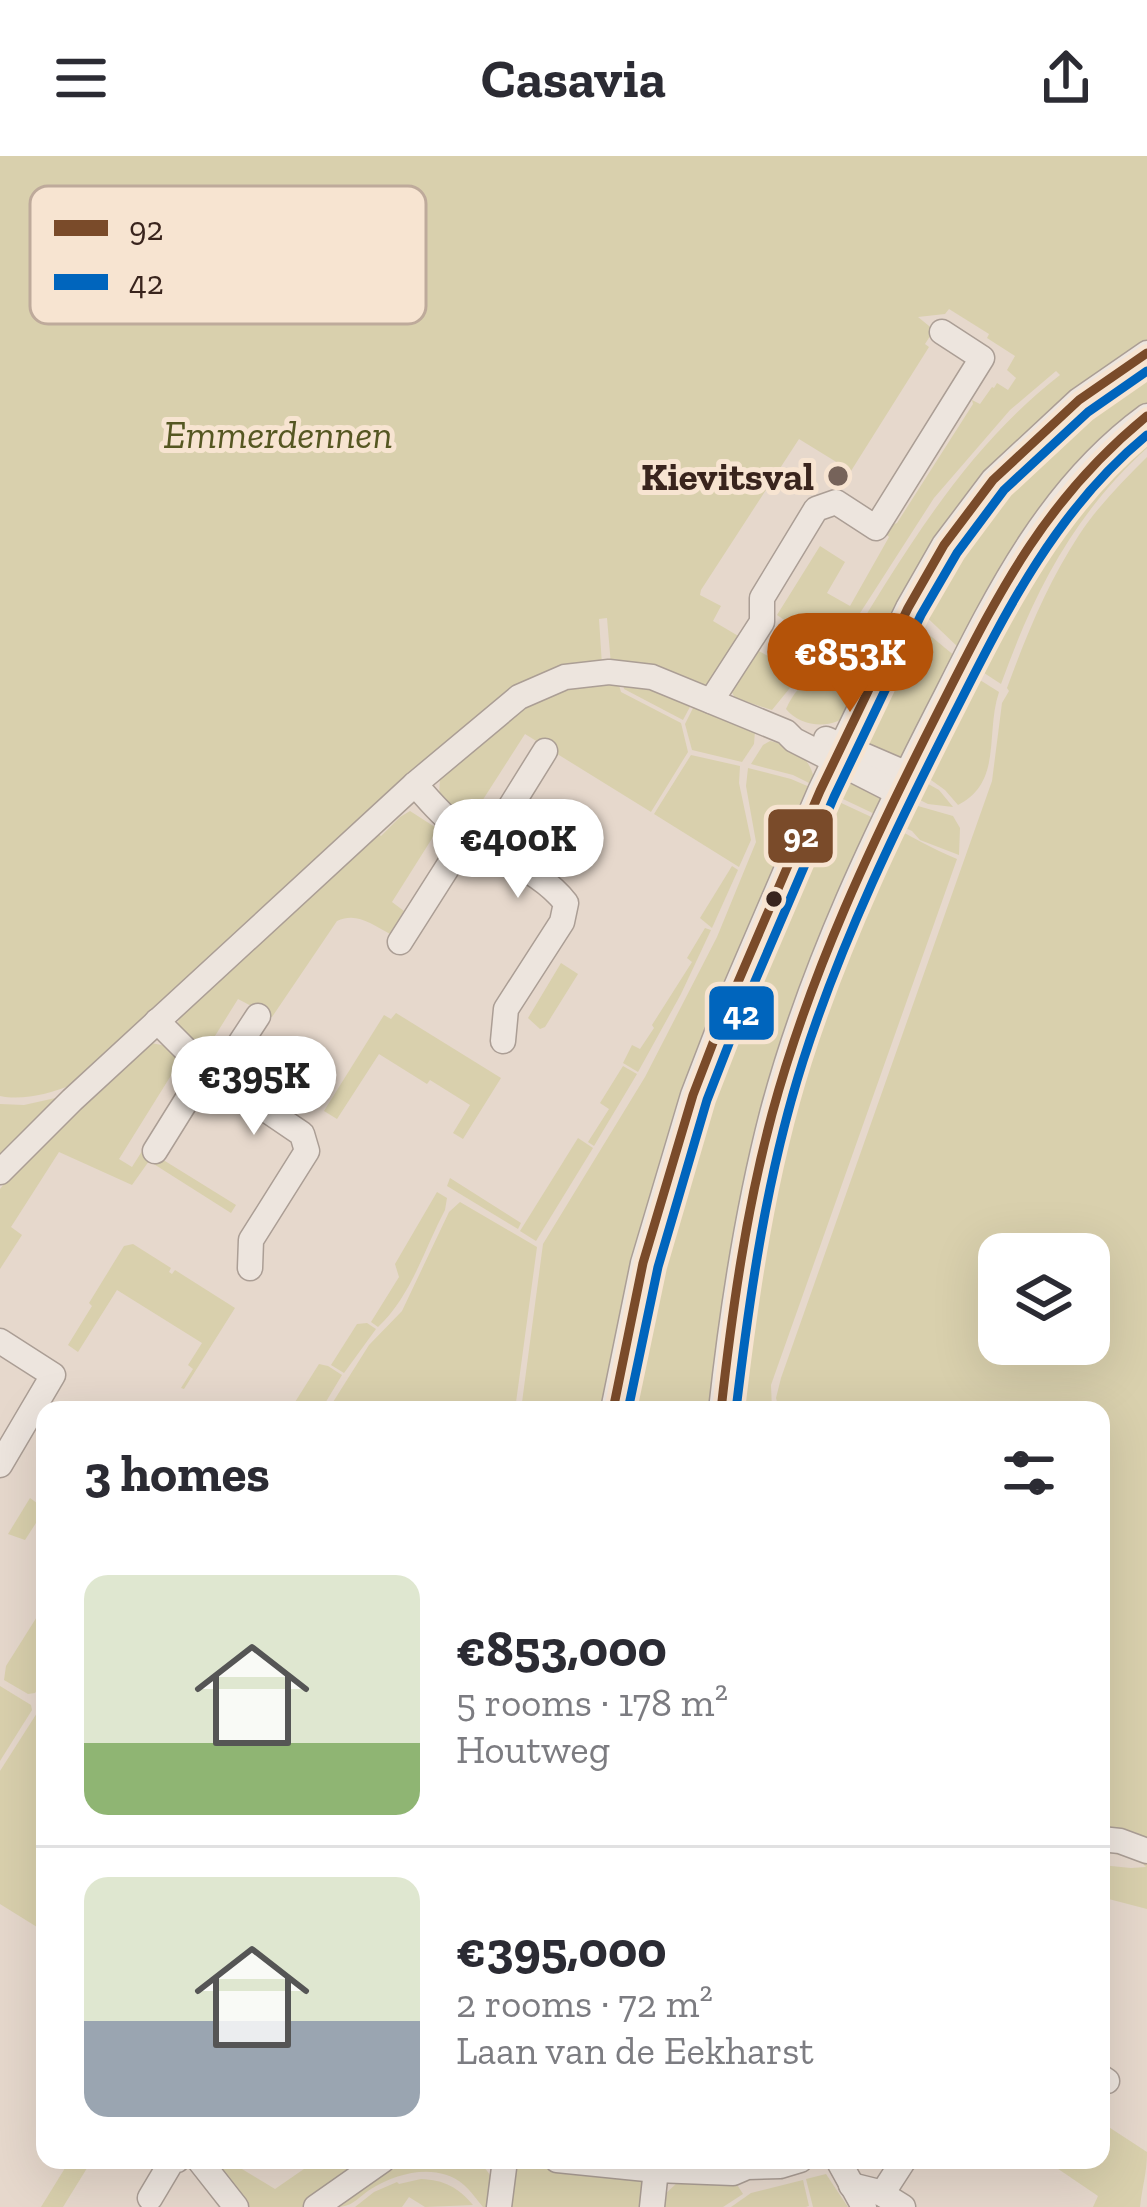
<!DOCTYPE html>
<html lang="en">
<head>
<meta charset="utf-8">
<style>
  :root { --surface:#fff; --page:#f2f2f3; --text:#2b2b33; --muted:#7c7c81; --line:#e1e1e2; --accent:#b45309 }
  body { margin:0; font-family:"Zilla Slab",serif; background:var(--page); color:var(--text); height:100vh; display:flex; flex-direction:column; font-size:45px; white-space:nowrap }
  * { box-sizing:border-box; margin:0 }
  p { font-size:39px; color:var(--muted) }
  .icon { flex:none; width:66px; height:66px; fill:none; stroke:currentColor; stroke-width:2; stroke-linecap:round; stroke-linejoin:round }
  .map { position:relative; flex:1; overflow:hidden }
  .details { position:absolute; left:36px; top:1245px; width:1074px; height:768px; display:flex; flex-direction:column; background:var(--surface); border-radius:24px; box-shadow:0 12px 48px #0002 }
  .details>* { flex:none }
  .buttons { position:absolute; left:978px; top:1077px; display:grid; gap:24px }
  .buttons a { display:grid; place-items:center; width:132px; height:132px; border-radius:24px; background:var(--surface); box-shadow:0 12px 48px #0002; font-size:60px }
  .price { position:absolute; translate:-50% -102px; padding:0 27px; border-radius:42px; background:#fff; color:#222; font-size:39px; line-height:78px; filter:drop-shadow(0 3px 6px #0008) }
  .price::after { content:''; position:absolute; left:50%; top:72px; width:36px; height:27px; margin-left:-18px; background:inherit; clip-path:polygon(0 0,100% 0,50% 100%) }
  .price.current { background:var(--accent); color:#fff }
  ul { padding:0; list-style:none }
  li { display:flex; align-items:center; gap:36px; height:300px; padding:0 48px }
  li+li { border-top:3px solid var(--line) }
  li span { display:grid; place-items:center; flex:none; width:336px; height:240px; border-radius:24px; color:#555 }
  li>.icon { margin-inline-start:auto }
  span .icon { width:144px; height:144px; fill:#fffc; stroke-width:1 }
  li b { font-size:51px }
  h2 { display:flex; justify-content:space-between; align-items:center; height:144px; padding:0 48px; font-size:51px }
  header { display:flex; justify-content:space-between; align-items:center; height:156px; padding:0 48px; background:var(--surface); font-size:54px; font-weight:700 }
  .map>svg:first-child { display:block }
  .green { fill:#d9d0ad; fill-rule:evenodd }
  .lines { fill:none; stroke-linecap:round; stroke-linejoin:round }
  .minor-casing { stroke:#ab9e95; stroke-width:27 }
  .minor { stroke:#ede5de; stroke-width:24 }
  .bus-1-casing { stroke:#f7e4d1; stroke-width:18 }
  .bus-2-casing { stroke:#f7e4d1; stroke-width:18 }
  .bus-1 { stroke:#7a4b2a; stroke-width:9 }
  .bus-2 { stroke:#0065bd; stroke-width:9 }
  .poi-dot { fill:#76635a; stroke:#f7e4d1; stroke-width:4.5 }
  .bus-dot { fill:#39241d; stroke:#f7e4d1; stroke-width:4.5 }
  .labels { text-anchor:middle; stroke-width:10; stroke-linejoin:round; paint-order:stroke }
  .park-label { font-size:39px; font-style:italic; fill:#555722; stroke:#f7e4d1 }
  .poi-label { font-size:39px; font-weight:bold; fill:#39241d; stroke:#f7e4d1; text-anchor:end }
  .key { fill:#f7e4d1; stroke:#beaa9b; stroke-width:3 }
  .key-label { font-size:33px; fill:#39241d }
  .line-badge { stroke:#f7e4d1; stroke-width:4.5 }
  .badge-label { font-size:33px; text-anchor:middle; font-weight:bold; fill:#fff }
</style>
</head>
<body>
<header><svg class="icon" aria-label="menu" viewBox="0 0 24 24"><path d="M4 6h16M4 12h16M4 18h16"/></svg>Casavia<svg class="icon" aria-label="share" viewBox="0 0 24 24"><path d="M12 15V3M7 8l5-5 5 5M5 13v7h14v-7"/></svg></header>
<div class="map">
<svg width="1147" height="2051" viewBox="0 0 1147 2051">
  <rect width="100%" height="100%" fill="#e6d8cc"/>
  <g class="green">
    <path d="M0,0H1147V292C1074,358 1034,436 1001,528L978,513L972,504L1023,411L1050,374L1103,311L1147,271L1131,262C1081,309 1033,359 999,419C985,443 973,468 960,493L915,450L974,356L1056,276L1097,241L1081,230C1000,298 951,367 900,458C884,486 870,534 850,556C834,575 800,571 786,553C803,517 812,531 835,510C900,404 961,296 1060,219L1056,215L1010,254L934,342L826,510L798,522L772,554L735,542L730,533L753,492L770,501L793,470L777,459L820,390L845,406L827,437L850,450L889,381L885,377L889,370L897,367L973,248L972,244L980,248L992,231L994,232L997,227L1008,234L1016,222L1007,214L1015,200L987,182L989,178L949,153L945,158L918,161L934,174L925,188L929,191L851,315L799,283L701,434L700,439L721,450L713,465L740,481L712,527L700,530L646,514L611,509L607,462L599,463L602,509C559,510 523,528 488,553L72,929C51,937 23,945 0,940Z"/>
    <path d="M1147,301V1683L1135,1678L1101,1671V1254H779L776,1242L781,1222L992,625L1002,547L1009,535L1007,532C1026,480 1048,426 1079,379C1098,350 1123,325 1147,301ZM999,1098H1089V1188H999Z"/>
    <polygon points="909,462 956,501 902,604 857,585"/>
    <path d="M972,519L999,536C985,578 1003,626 958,649L945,634L924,619Z"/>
    <polygon points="618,526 621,536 681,567 688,596 651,656 525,578 468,667 439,641 440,622 511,559 557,534"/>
    <polygon points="623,527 660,535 692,547 683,564 624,533"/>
    <polygon points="695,548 755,575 754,588 742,606 692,594 685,568"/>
    <path d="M770,585C795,590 813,603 815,630L793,619L751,608L763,589Z"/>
    <polygon points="691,599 740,610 739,627 751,684 739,711 654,658"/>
    <polygon points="748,612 791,623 812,632 763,737 605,1254 521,1254 543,1088 645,921 717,781 756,686 746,630"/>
    <polygon points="838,618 884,636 881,661 826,635"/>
    <polygon points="921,624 939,634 953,651 928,648 914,641"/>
    <polygon points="824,639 880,665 810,823 712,1254 622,1254 640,1158 698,950"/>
    <polygon points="911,648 953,660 960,672 959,699 920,684 912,675 901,670"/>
    <path d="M410,655L438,673L392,746L404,755L390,778C371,768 357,756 337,765L272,861L238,843L205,896L177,872L180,857L377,677L381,680L400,661Z"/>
    <path d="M888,669C912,680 932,693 957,703L771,1229L772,1254H729L733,1205L789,917Z"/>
    <polygon points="732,710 738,714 712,772 700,762"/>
    <polygon points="705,772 711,774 681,838 638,916 623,907 632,889 640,893 654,872 652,869 692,806 687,802"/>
    <polygon points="561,807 578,818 545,871 540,873 528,862"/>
    <polygon points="396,857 501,922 463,983 453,977 470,949 430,924 427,928 379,898 337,963 324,955 384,859 391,863"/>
    <polygon points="151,887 167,890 180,905 119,1003 132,1011 144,992 236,1049 231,1057 149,1005 132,1029 59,996 11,1071 22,1079 0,1113 0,1033 31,994"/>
    <polygon points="623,910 637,918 594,990 588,986 609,953 600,947"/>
    <polygon points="60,941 0,1003 0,948 24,949"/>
    <polygon points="578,982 593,992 536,1085 520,1075"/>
    <polygon points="450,1022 521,1067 518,1073 447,1030"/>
    <path d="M437,1036L447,1042L445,1054C424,1093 412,1139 378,1171L371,1166L399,1121L395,1108Z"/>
    <polygon points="460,1046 537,1091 515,1254 328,1254 369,1189 402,1155 449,1056"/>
    <polygon points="133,1088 171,1112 169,1116 172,1118 175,1114 235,1152 184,1233 181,1232 193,1213 188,1209 202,1187 117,1134 78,1196 68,1189 92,1150 89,1147 124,1090"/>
    <polygon points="367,1167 376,1173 344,1217 331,1209 357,1168"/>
    <polygon points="319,1208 328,1210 342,1219 321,1254 290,1254"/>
    <polygon points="30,1342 45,1353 25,1384 8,1378"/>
    <polygon points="45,1448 45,1521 35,1537 28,1538 4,1524 6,1510"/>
    <polygon points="0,1530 31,1549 32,1554 0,1605"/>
    <polygon points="41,1556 45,1558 45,1776 0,1748 0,1615 37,1557"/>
    <polygon points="1101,1689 1147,1704 1147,1753 1101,1741 1101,1709 1131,1712 1146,1711 1138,1703 1101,1695"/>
    <path d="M1101,1966L1147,1996C1147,2017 1142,2031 1140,2051H1093L1098,2040L1045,2004H1101Z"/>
    <polygon points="70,2004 92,2004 63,2051 41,2051"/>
    <polygon points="208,2004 227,2004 275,2033 317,2004 364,2004 305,2051 242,2051"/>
    <path d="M418,2004C462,2004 497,1993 495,2051H483C477,2044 471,2035 464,2029C437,2006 397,2017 371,2033C358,2041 353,2051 337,2051L381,2018Z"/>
    <polygon points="523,2008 637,2019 644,2024 645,2051 505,2051 516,2011"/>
    <polygon points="826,2018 848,2051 813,2051 806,2023"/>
    <path d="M421,2023C444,2024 458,2031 473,2049L425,2051L409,2041L402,2051H355L374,2036L397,2026L399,2028Z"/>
    <polygon points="734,2024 743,2038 723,2051 657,2051 662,2041 678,2026"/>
    <polygon points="803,2024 809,2050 806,2051 731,2051 751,2037"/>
  </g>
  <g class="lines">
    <defs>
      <g id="minor">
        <polyline points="711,545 762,466 762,442 816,353 836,346 876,372 982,202 942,176"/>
        <polyline points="826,583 898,614 907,616"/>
        <path d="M415,628C432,648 449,667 471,681C502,702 543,717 566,747L562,766L506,853L503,885"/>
        <polyline points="486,690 545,595"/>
        <polyline points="400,786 468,679"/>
        <polyline points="157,865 203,911 302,978 307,995 251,1084 250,1112"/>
        <polyline points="218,921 258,860"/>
        <polyline points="155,995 206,913"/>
        <polyline points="0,1016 72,944 415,628 519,541 565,521 609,516 652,521 786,576 794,584 898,637"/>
        <polyline points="0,1185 53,1219 0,1309"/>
        <polyline points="613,1254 643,1107 693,939 723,861 820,635 908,452 944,389 993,324 1079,244 1147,197"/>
        <path d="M721,1254C732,1154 747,1055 772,958C811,811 878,672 947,538C999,434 1051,330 1147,260"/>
        <polyline points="1101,1683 1120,1685 1147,1695"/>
        <polyline points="1101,1921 1107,1925"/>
        <polyline points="199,2004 236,2051"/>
        <polyline points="557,2004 656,2014 733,2017 747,2011 780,2010 800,2004"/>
        <polyline points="838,2004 864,2051"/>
        <polyline points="851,2029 879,2036 903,2051"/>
        <polyline points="882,2038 904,2004"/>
        <polyline points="150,2042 172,2005 177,2004"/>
        <polyline points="316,2051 383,2004"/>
        <polyline points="499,2051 505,2004"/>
        <polyline points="652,2051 657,2004"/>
      </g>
    </defs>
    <use href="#minor" class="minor-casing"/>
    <use href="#minor" class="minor"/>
    <defs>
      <g id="bus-1">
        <polyline points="613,1254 643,1107 693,939 723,861 820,635 908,452 944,389 993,324 1079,244 1147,197"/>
        <path d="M721,1254C732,1155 746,1055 772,958C810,817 873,684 939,554C998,438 1043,345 1147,260"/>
      </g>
      <g id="bus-2">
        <polyline points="628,1254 658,1111 707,944 737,867 834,641 921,459 957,397 1004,334 1088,256 1147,215"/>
        <path d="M736,1254C750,1136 767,1018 803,905C842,783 898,668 956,554C1007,453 1057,353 1147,279"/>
      </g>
    </defs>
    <use href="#bus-1" class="bus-1-casing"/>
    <use href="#bus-2" class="bus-2-casing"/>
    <use href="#bus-1" class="bus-1"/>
    <use href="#bus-2" class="bus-2"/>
  </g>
  <circle class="poi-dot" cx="838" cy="320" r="12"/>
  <circle class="bus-dot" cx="774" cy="743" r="10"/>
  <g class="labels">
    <g class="park-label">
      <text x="278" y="292">Emmerdennen</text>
    </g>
    <g class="poi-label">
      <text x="814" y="334">Kievitsval</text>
    </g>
  </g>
  <rect x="30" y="30" width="396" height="138" rx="18" class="key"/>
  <rect x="54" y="64" width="54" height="16" fill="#7a4b2a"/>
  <rect x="54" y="118" width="54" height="16" fill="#0065bd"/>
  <g class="key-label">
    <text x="129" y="84">92</text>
    <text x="129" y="138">42</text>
  </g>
  <g class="line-badge">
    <rect x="766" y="651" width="69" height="58" rx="12" fill="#7a4b2a"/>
    <rect x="707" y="828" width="69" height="58" rx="12" fill="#0065bd"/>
  </g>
  <g class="badge-label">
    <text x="801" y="691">92</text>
    <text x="741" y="869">42</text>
  </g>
</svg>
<div class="buttons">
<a><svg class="icon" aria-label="layers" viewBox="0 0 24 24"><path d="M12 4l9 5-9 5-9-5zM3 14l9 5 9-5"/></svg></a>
</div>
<b class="price current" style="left:850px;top:559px">€853K</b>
<b class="price" style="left:518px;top:745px">€400K</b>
<b class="price" style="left:254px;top:982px">€395K</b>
<section class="details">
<h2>3 homes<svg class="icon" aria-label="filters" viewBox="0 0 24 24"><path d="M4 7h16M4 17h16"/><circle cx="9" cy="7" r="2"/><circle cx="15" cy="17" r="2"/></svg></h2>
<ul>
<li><span style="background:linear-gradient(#dfe7d0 70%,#8fb573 0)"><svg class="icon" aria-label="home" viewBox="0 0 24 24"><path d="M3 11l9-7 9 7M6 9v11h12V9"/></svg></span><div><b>€853,000</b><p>5 rooms · 178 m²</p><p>Houtweg</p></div></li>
<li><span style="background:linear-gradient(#dfe7d0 60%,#9aa5b1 0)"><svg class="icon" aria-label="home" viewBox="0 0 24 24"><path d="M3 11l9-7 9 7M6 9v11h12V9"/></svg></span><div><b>€395,000</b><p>2 rooms · 72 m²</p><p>Laan van de Eekharst</p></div></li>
</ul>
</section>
</div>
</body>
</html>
